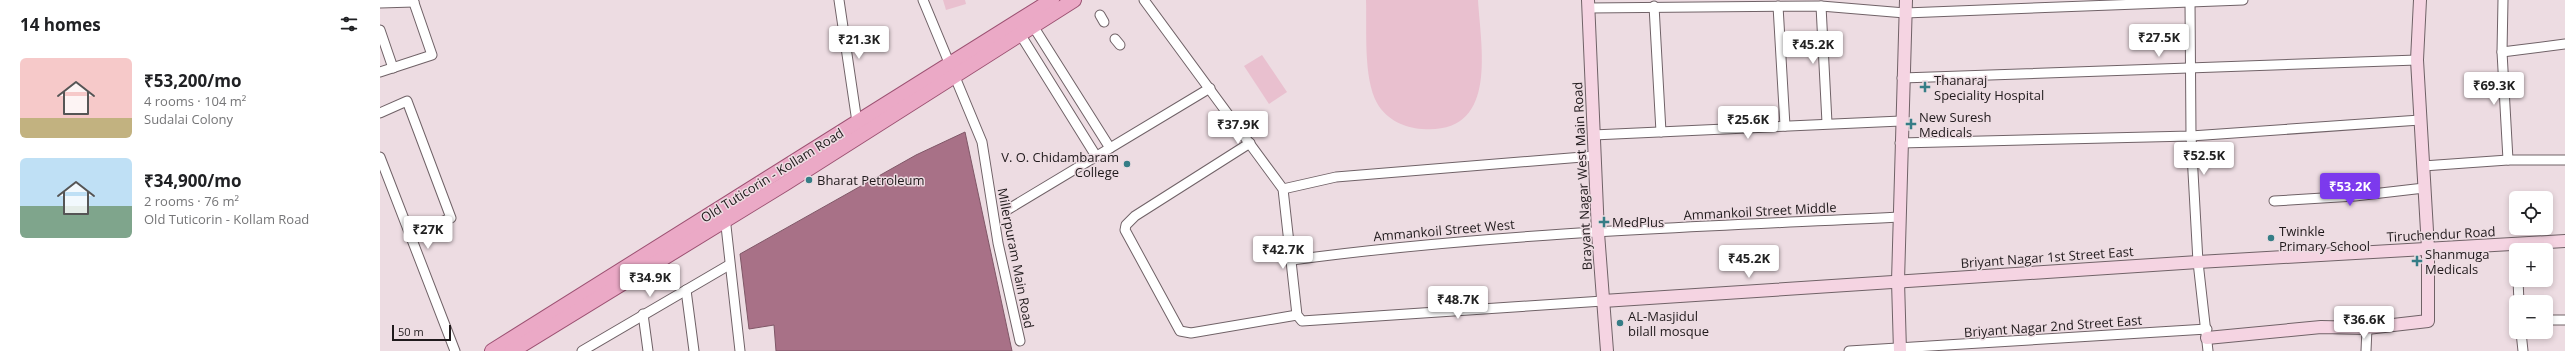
<!DOCTYPE html>
<html lang="en">
<head>
<meta charset="utf-8">
<style>
  :root { --surface:#fff; --page:#f6f6f6; --text:#202124; --muted:#757577; --accent:#7c3aed }
  body { margin:0; font-family:"Open Sans",sans-serif; background:var(--page); color:var(--text); height:100vh; display:flex; flex-direction:column; font-size:15px; white-space:nowrap }
  * { box-sizing:border-box; margin:0 }
  p { font-size:13px; color:var(--muted) }
  .icon { flex:none; width:22px; height:22px; fill:none; stroke:currentColor; stroke-width:2; stroke-linecap:round; stroke-linejoin:round }
  .map { position:relative; flex:1; overflow:hidden }
  .panel { display:flex; flex-direction:column; background:var(--surface); width:380px }
  .panel>* { flex:none }
  .fabs { position:absolute; left:2129px; top:191px; display:grid; gap:8px }
  .fabs a { display:grid; place-items:center; width:44px; height:44px; border-radius:6px; background:var(--surface); box-shadow:0 2px 6px #0003; font-size:20px }
  .scale { position:absolute; left:12px; bottom:10px; width:59px; box-sizing:border-box; padding-left:4px; border:2px solid #201a1c; border-top:0; font-size:11px; line-height:14px; white-space:nowrap; color:#201a1c; -webkit-text-stroke:3px #eddce2; paint-order:stroke }
  .price { position:absolute; translate:-50% -34px; padding:0 9px; border-radius:4px; background:#fff; color:#222; font-size:13px; line-height:26px; filter:drop-shadow(0 1px 2px #0008) }
  .price::after { content:''; position:absolute; left:50%; top:24px; width:12px; height:9px; margin-left:-6px; background:inherit; clip-path:polygon(0 0,100% 0,50% 100%) }
  .price.selected { background:var(--accent); color:#fff }
  ul { padding:0; list-style:none }
  li { display:flex; align-items:center; gap:12px; height:100px; padding:0 20px }
  li span { display:grid; place-items:center; flex:none; width:112px; height:80px; border-radius:6px; color:#555 }
  li>.icon { margin-inline-start:auto }
  span .icon { width:48px; height:48px; fill:#fffc; stroke-width:1 }
  li b { font-size:17px }
  h2 { display:flex; justify-content:space-between; align-items:center; height:48px; padding:0 20px; font-size:17px }
  main { display:flex; flex:1; min-height:0 }
  .map>svg:first-child { display:block }
  .green { fill:#e9c0cf }
  .water { fill:#a87187; stroke:#7f5767 }
  .lines { fill:none; stroke-linecap:round; stroke-linejoin:round }
  .street-casing { stroke:#706267; stroke-width:11 }
  .secondary-casing { stroke:#706267; stroke-width:14 }
  .primary-casing { stroke:#9c5172; stroke-width:16 }
  .street { stroke:#fff; stroke-width:9 }
  .secondary { stroke:#f5d4e2; stroke-width:12 }
  .primary { stroke:#eba9c6; stroke-width:14 }
  .poi-dot { fill:#357d86; stroke:#eddce2; stroke-width:1.5 }
  .labels { text-anchor:middle; stroke-width:3; stroke-linejoin:round; paint-order:stroke }
  .poi-label { font-size:13px; fill:#201a1c; stroke:#eddce2; text-anchor:start }
  .street-label { font-size:13px; fill:#201a1c; stroke:#eddce2 }
</style>
</head>
<body>
<main>
<section class="panel">
<h2>14 homes<svg class="icon" aria-label="filters" viewBox="0 0 24 24"><path d="M4 7h16M4 17h16"/><circle cx="9" cy="7" r="2"/><circle cx="15" cy="17" r="2"/></svg></h2>
<ul>
<li><span style="background:linear-gradient(#f6c9c9 75%,#c2b280 0)"><svg class="icon" aria-label="home" viewBox="0 0 24 24"><path d="M3 11l9-7 9 7M6 9v11h12V9"/></svg></span><div><b>₹53,200/mo</b><p>4 rooms · 104 m²</p><p>Sudalai Colony</p></div></li>
<li><span style="background:linear-gradient(#bfe0f5 60%,#7fa58c 0)"><svg class="icon" aria-label="home" viewBox="0 0 24 24"><path d="M3 11l9-7 9 7M6 9v11h12V9"/></svg></span><div><b>₹34,900/mo</b><p>2 rooms · 76 m²</p><p>Old Tuticorin - Kollam Road</p></div></li>
</ul>
</section>
<div class="map">
<svg width="2185" height="351" viewBox="0 0 2185 351">
  <rect width="100%" height="100%" fill="#eddce2"/>
  <g class="green">
    <polygon points="563,0 585,0 586,4 566,10"/>
    <path d="M986,0H1098C1101,49 1119,135 1042,129C1024,128 1006,119 997,103C983,78 987,28 986,0Z"/>
    <polygon points="882,55 907,92 889,104 864,66"/>
  </g>
  <polygon class="water" points="585,132 632,351 396,351 394,325 369,329 360,254 536,155"/>
  <g class="lines">
    <defs>
      <g id="street">
        <polyline points="459,0 477,122"/>
        <polyline points="543,0 602,142 618,243 640,341"/>
        <polyline points="764,0 903,189 917,315 922,321 1223,301"/>
        <polyline points="2123,0 2122,52 2128,160"/>
        <polyline points="1810,1 1811,136 1818,262 1828,351"/>
        <polyline points="0,3 34,2"/>
        <polyline points="1274,6 1281,132"/>
        <polyline points="1398,6 1405,126"/>
        <polyline points="1441,6 1447,123"/>
        <polyline points="1209,8 1441,6 1525,13 1863,0"/>
        <polyline points="720,15 724,22"/>
        <polyline points="653,26 730,148"/>
        <polyline points="0,30 13,68"/>
        <polyline points="640,34 716,156"/>
        <polyline points="735,39 740,45"/>
        <polyline points="2122,52 2185,44"/>
        <polyline points="0,72 52,55 33,0"/>
        <polyline points="1522,78 2037,60"/>
        <polyline points="0,113 27,101 71,218 30,234"/>
        <polyline points="1213,135 1521,121"/>
        <polyline points="870,143 755,216 746,225 745,230 800,331 811,333 917,315"/>
        <polyline points="1520,143 1811,136 2040,120"/>
        <polyline points="0,157 75,351"/>
        <polyline points="2043,166 2128,160 2185,160"/>
        <polyline points="903,189 956,177 1215,156"/>
        <polyline points="1894,201 1975,196 2044,188"/>
        <polyline points="627,210 830,88"/>
        <polyline points="345,217 360,351"/>
        <path d="M912,260C1113,233 1316,227 1519,217"/>
        <polyline points="2138,280 2139,302"/>
        <polyline points="306,290 314,351"/>
        <polyline points="263,314 268,351"/>
        <polyline points="2166,320 2185,320"/>
        <polyline points="2141,332 2143,351"/>
        <polyline points="202,351 349,265"/>
        <polyline points="1469,351 1827,329"/>
        <polyline points="1986,351 1987,328"/>
      </g>
      <g id="secondary">
        <polyline points="1208,0 1218,233 1227,351"/>
        <polyline points="1223,301 1818,262 2185,241"/>
        <polyline points="1827,338 1941,327 1987,328 2048,321 2048,248 2037,60 2040,0"/>
        <polyline points="1520,351 1518,281 1526,0"/>
      </g>
      <g id="primary">
        <polyline points="112,351 672,0"/>
        <polyline points="132,351 406,183 694,0"/>
      </g>
    </defs>
    <use href="#street" class="street-casing"/>
    <use href="#secondary" class="secondary-casing"/>
    <use href="#primary" class="primary-casing"/>
    <use href="#street" class="street"/>
    <use href="#secondary" class="secondary"/>
    <use href="#primary" class="primary"/>
  </g>
  <g class="poi-dot">
    <path d="M1543 81h4v4h4v4h-4v4h-4v-4h-4v-4h4z"/>
    <path d="M1529 118h4v4h4v4h-4v4h-4v-4h-4v-4h4z"/>
    <circle cx="747" cy="164" r="4"/>
    <circle cx="429" cy="180" r="4"/>
    <path d="M1222 216h4v4h4v4h-4v4h-4v-4h-4v-4h4z"/>
    <circle cx="1891" cy="238" r="4"/>
    <path d="M2035 255h4v4h4v4h-4v4h-4v-4h-4v-4h4z"/>
    <circle cx="1240" cy="323" r="4"/>
  </g>
  <g class="labels">
    <g class="poi-label">
      <text x="1554" y="85">Thanaraj<tspan x="1554" dy="15">Speciality Hospital</tspan></text>
      <text x="1539" y="122">New Suresh<tspan x="1539" dy="15">Medicals</tspan></text>
      <text x="739" y="162" text-anchor="end">V. O. Chidambaram<tspan x="739" dy="15">College</tspan></text>
      <text x="437" y="185">Bharat Petroleum</text>
      <text x="1232" y="227">MedPlus</text>
      <text x="1899" y="236">Twinkle<tspan x="1899" dy="15">Primary School</tspan></text>
      <text x="2045" y="259">Shanmuga<tspan x="2045" dy="15">Medicals</tspan></text>
      <text x="1248" y="321">AL-Masjidul<tspan x="1248" dy="15">bilall mosque</tspan></text>
    </g>
    <g class="street-label">
      <text transform="translate(392 175) rotate(-32)" y="5">Old Tuticorin - Kollam Road</text>
      <text transform="translate(1202 176) rotate(-93)" y="5">Brayant Nagar West Main Road</text>
      <text transform="translate(1380 211) rotate(-3)" y="5">Ammankoil Street Middle</text>
      <text transform="translate(1064 230) rotate(-5)" y="5">Ammankoil Street West</text>
      <text transform="translate(2061 234) rotate(-3)" y="5">Tiruchendur Road</text>
      <text transform="translate(1667 257) rotate(-4)" y="5">Briyant Nagar 1st Street East</text>
      <text transform="translate(636 258) rotate(79)" y="5">Millerpuram Main Road</text>
      <text transform="translate(1673 326) rotate(-4)" y="5">Briyant Nagar 2nd Street East</text>
    </g>
  </g>
</svg>
<div class="fabs">
<a><svg class="icon" aria-label="locate" viewBox="0 0 24 24"><circle cx="12" cy="12" r="6"/><path d="M12 2v4M12 18v4M2 12h4M18 12h4"/></svg></a>
<a>+</a>
<a>−</a>
</div>
<div class="scale">50 m</div>
<b class="price" style="left:1779px;top:58px">₹27.5K</b>
<b class="price" style="left:479px;top:60px">₹21.3K</b>
<b class="price" style="left:1433px;top:65px">₹45.2K</b>
<b class="price" style="left:2114px;top:106px">₹69.3K</b>
<b class="price" style="left:1368px;top:140px">₹25.6K</b>
<b class="price" style="left:858px;top:145px">₹37.9K</b>
<b class="price" style="left:1824px;top:176px">₹52.5K</b>
<b class="price selected" style="left:1970px;top:207px">₹53.2K</b>
<b class="price" style="left:48px;top:250px">₹27K</b>
<b class="price" style="left:903px;top:270px">₹42.7K</b>
<b class="price" style="left:1369px;top:279px">₹45.2K</b>
<b class="price" style="left:270px;top:298px">₹34.9K</b>
<b class="price" style="left:1078px;top:320px">₹48.7K</b>
<b class="price" style="left:1984px;top:340px">₹36.6K</b>
</div>
</main>
</body>
</html>
